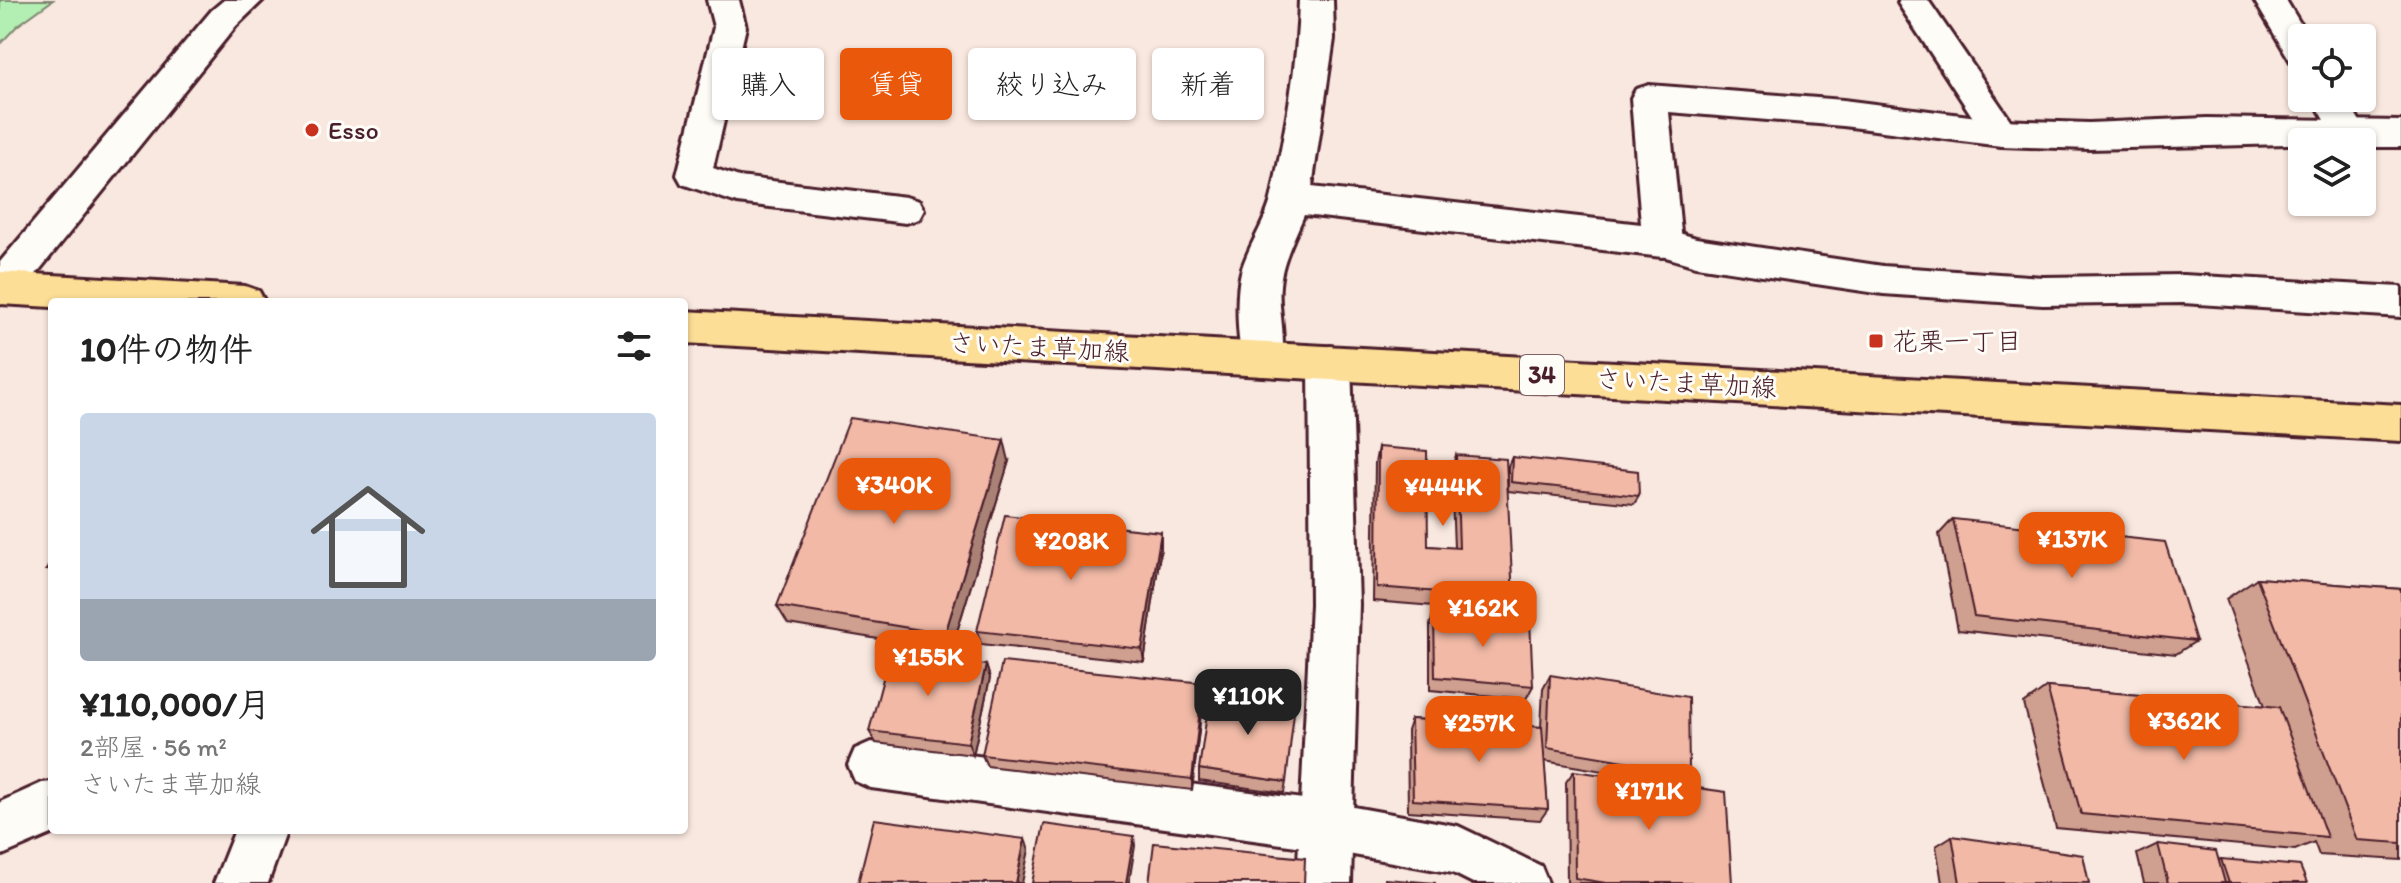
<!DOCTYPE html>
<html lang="ja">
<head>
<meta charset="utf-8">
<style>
  :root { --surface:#fff; --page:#f2f2f2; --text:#222; --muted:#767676; --accent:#ea580c }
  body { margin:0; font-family:Itim,"Klee One",sans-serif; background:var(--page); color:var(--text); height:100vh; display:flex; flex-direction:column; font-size:30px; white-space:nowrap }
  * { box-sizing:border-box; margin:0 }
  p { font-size:26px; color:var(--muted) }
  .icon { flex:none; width:44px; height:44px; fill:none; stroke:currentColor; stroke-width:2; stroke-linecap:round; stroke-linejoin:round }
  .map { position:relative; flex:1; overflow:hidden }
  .panel { position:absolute; left:48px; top:298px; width:640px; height:536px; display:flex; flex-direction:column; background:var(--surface); border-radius:8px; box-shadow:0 2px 6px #0004 }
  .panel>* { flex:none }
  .hud { position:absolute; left:712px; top:48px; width:760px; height:72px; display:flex; gap:16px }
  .tools { position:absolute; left:2288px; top:24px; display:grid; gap:16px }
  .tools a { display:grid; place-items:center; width:88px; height:88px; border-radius:8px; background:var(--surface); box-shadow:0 2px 6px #0004; font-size:40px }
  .price { position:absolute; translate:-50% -68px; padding:0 18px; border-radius:16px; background:var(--accent); color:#fff; font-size:26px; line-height:52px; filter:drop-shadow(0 2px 4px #0008) }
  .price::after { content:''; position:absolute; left:50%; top:48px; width:24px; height:18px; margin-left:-12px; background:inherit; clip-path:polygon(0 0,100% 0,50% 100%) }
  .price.selected { background:#222; color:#fff }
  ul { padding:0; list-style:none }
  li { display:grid; align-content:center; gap:16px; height:424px; padding:0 32px }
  li span { display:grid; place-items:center; height:248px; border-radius:8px; color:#555 }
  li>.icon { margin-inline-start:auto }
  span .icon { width:144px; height:144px; fill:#fffc; stroke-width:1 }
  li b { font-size:34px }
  h2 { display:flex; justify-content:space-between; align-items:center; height:96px; padding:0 32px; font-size:34px }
  .tag { padding:0 28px; border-radius:8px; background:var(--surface); box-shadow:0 2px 6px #0004; font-size:28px; line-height:72px }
  .tag.selected { background:var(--accent); color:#fff }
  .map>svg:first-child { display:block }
  .green { fill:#b3eeb3; stroke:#7e866f; stroke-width:2 }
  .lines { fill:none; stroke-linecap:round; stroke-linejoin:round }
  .service-casing { stroke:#4a1f2b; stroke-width:6 }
  .minor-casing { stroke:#4a1f2b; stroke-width:6 }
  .primary-casing { stroke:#4a1f2b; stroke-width:6 }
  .service { fill:#fdfcf7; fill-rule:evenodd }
  .minor { fill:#fdfcf7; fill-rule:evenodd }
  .primary { fill:#fdde96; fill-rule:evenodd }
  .wall { fill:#cf9f8f; stroke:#4a1f2b; stroke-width:2 }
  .shaded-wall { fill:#a98274; stroke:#4a1f2b; stroke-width:2 }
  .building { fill:#f1b9a6; stroke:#4a1f2b; stroke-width:2 }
  .poi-dot { fill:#c8321e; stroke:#fdfcf7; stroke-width:3 }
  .labels { text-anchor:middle; stroke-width:6; stroke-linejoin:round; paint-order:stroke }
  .shield { fill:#fdfcf7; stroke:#806168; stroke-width:2 }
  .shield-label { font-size:24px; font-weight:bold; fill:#4a1f2b }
  .poi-label { font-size:26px; fill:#4a1f2b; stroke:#fdfcf7; text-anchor:start }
  .street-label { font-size:26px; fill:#4a1f2b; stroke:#fdfcf7 }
</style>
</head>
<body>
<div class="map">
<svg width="2401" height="883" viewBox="0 0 2401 883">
  <rect width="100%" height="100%" fill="#f9e8df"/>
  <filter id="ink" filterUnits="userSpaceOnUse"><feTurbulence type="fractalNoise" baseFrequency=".0125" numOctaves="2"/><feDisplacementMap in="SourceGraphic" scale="16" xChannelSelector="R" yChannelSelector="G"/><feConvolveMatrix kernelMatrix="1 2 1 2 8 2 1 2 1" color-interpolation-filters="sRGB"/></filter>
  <g filter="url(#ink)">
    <polygon class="green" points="0,0 53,0 17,26 0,44"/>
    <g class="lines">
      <defs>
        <g id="service">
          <polygon points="707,0 739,0 746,27 713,168 739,177 906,197 919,201 924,210 919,219 906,223 737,203 682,184 677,175 714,27"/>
          <polygon points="1900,0 1928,0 2013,124 2018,133 2013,142 2001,145 1989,142 1898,3"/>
          <polygon points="2254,0 2286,0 2309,38 2302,38 2302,65 2291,62"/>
          <polygon points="2312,98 2346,98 2367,133 2362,142 2338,142"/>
          <polygon points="1662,228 1696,238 1883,266 2043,277 2183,275 2401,287 2401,317 2183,303 2043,305 1883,294 1696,266 1649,252 1644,242 1649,232"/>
          <polygon points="871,742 1326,802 1458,826 1541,866 1548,883 1473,883 1453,873 1326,850 871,788 855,781 848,765 855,749"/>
        </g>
        <g id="minor">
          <polygon points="224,0 263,0 236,26 16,299 0,303 0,262 212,10"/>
          <path d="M1299,0H1333L1334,39L1312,187L1641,224L1631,98L1636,89L1649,85L1843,100L2001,120L2089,123L2207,118L2401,121V147H2362V142L2089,149L2001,146L1843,126L1669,112L1682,242L1676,253L1662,257L1304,215C1295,237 1282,261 1280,285C1277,313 1290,345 1277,371L1262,376L1247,371C1236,350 1235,292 1242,268C1250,243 1267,220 1272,195C1285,131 1298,65 1299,0Z"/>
          <polygon points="1330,346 1345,351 1351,363 1359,604 1351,883 1297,883 1311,604 1309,363 1315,351"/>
          <polygon points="52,782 52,830 61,830 0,856 0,802 42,783"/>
          <polygon points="235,830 287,830 268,883 214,883"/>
        </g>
        <g id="primary">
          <polygon points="0,272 245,286 259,291 265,302 52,302 52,307 0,304"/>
          <polygon points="684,311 2401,405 2401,441 684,343"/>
        </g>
      </defs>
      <use href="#service" class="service-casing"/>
      <use href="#minor" class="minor-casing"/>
      <use href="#primary" class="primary-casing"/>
      <use href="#service" class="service"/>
      <use href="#minor" class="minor"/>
      <use href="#primary" class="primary"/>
    </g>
    <g class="wall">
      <polygon points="1378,447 1428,546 1454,548 1451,471 1456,455 1513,598 1507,612 1373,601 1375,463"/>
      <polygon points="1512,457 1639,496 1634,504 1508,491 1508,466"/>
      <polygon points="1009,461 951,651 788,624 777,606"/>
      <polygon points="1953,519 2196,641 2176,654 1958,630 1939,534"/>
      <polygon points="1161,532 1161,547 1144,662 981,644 977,631"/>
      <polygon points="2257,578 2401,589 2401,860 2319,855 2314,842 2295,850 2056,828 2024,704 2047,687 2265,706 2226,599"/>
      <polygon points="1434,611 1533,686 1526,699 1430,690 1430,625"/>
      <polygon points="986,665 990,678 973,755 876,743 869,731"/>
      <polygon points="1550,675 1689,772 1679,784 1544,761 1548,809 1540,820 1408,811 1407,731 1411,719 1541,727 1543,688"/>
      <polygon points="1203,696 1192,790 987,766 982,755"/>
      <polygon points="1199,769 1286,782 1284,793 1199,781"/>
      <polygon points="1574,771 1732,883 1567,883 1566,782"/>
      <polygon points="1952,836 2089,883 1942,883 1936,846"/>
      <polygon points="2158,844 2219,860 2221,859 2307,883 2144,883 2137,854"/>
    </g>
    <g class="shaded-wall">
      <polygon points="1004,440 1009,461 951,651 945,634"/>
      <polygon points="1161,532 1161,547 1144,662 1142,649"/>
      <polygon points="986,665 990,678 973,755 968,743"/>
      <polygon points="1203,683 1203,696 1192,790 1192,779"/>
      <polygon points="1134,836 1135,846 1129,883 1126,883"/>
      <polygon points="1025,839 1029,850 1022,883 1016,883"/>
    </g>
    <g class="building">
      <polygon points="850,418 1004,440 945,634 777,606"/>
      <polygon points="1378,447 1427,451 1428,546 1459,548 1456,455 1506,459 1513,598 1377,587"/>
      <polygon points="1512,457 1638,471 1639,496 1511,482"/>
      <polygon points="1005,515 1161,532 1142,649 977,631"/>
      <polygon points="1953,519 2165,542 2196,641 1974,616"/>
      <polygon points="52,560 52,570 46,570"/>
      <polygon points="2257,578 2401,589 2401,843 2357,840"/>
      <polygon points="1434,611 1530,620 1533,686 1435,677"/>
      <polygon points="890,653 986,665 968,743 869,731"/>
      <polygon points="1002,662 1203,683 1192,779 982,755"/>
      <polygon points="1550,675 1688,697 1689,772 1547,748"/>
      <polygon points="2047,687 2279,707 2327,837 2081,814"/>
      <polygon points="1210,693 1295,704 1286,782 1199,769"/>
      <polygon points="1411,719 1542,727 1548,809 1413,800"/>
      <polygon points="1574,771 1726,792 1732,883 1606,883 1575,878"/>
      <polygon points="874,819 1025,839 1016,883 858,883"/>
      <polygon points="1044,824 1134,836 1126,883 1032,883"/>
      <polygon points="1952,836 2083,855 2089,883 1960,883"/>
      <polygon points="1154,843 1305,858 1304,883 1149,883"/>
      <polygon points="2158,844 2216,851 2225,883 2168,883"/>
      <polygon points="2221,859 2300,866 2307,883 2229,883"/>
      <polygon points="1385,879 1436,883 1385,883"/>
    </g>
  </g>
  <g class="poi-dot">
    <circle cx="312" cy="130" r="8"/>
    <rect x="1868" y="333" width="16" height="16" rx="4"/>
  </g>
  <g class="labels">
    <rect class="shield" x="1520" y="355" width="44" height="40" rx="6"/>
    <g class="shield-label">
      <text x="1542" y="383">34</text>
    </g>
    <g class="poi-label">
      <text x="328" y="139">Esso</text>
      <text x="1892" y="350">花栗一丁目</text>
    </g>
    <g class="street-label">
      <text transform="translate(1039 347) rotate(3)" y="9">さいたま草加線</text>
      <text transform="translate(1686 383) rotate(3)" y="9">さいたま草加線</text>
    </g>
  </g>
</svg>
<div class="tools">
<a><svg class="icon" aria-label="locate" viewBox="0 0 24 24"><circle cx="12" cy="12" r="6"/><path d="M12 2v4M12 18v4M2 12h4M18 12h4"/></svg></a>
<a><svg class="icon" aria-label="layers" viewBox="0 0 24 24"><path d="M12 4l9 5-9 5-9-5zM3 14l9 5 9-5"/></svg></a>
</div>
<b class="price" style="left:894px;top:526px">¥340K</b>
<b class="price" style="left:1443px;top:528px">¥444K</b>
<b class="price" style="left:2072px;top:580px">¥137K</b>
<b class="price" style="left:1071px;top:582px">¥208K</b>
<b class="price" style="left:1483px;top:649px">¥162K</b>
<b class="price" style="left:928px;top:698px">¥155K</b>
<b class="price selected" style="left:1248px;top:737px">¥110K</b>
<b class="price" style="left:2184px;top:762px">¥362K</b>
<b class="price" style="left:1479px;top:764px">¥257K</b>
<b class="price" style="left:1649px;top:832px">¥171K</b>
<div class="hud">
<a class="tag">購入</a>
<a class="tag selected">賃貸</a>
<a class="tag">絞り込み</a>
<a class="tag">新着</a>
</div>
<section class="panel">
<h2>10件の物件<svg class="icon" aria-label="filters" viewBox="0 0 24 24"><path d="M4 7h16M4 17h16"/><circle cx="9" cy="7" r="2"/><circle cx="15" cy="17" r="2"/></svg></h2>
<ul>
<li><span style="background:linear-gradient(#c9d6e8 75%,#9aa5b1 0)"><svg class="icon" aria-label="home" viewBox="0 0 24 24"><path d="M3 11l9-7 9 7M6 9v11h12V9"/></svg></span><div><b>¥110,000/月</b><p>2部屋 · 56 m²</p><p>さいたま草加線</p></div></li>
</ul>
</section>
</div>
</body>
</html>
